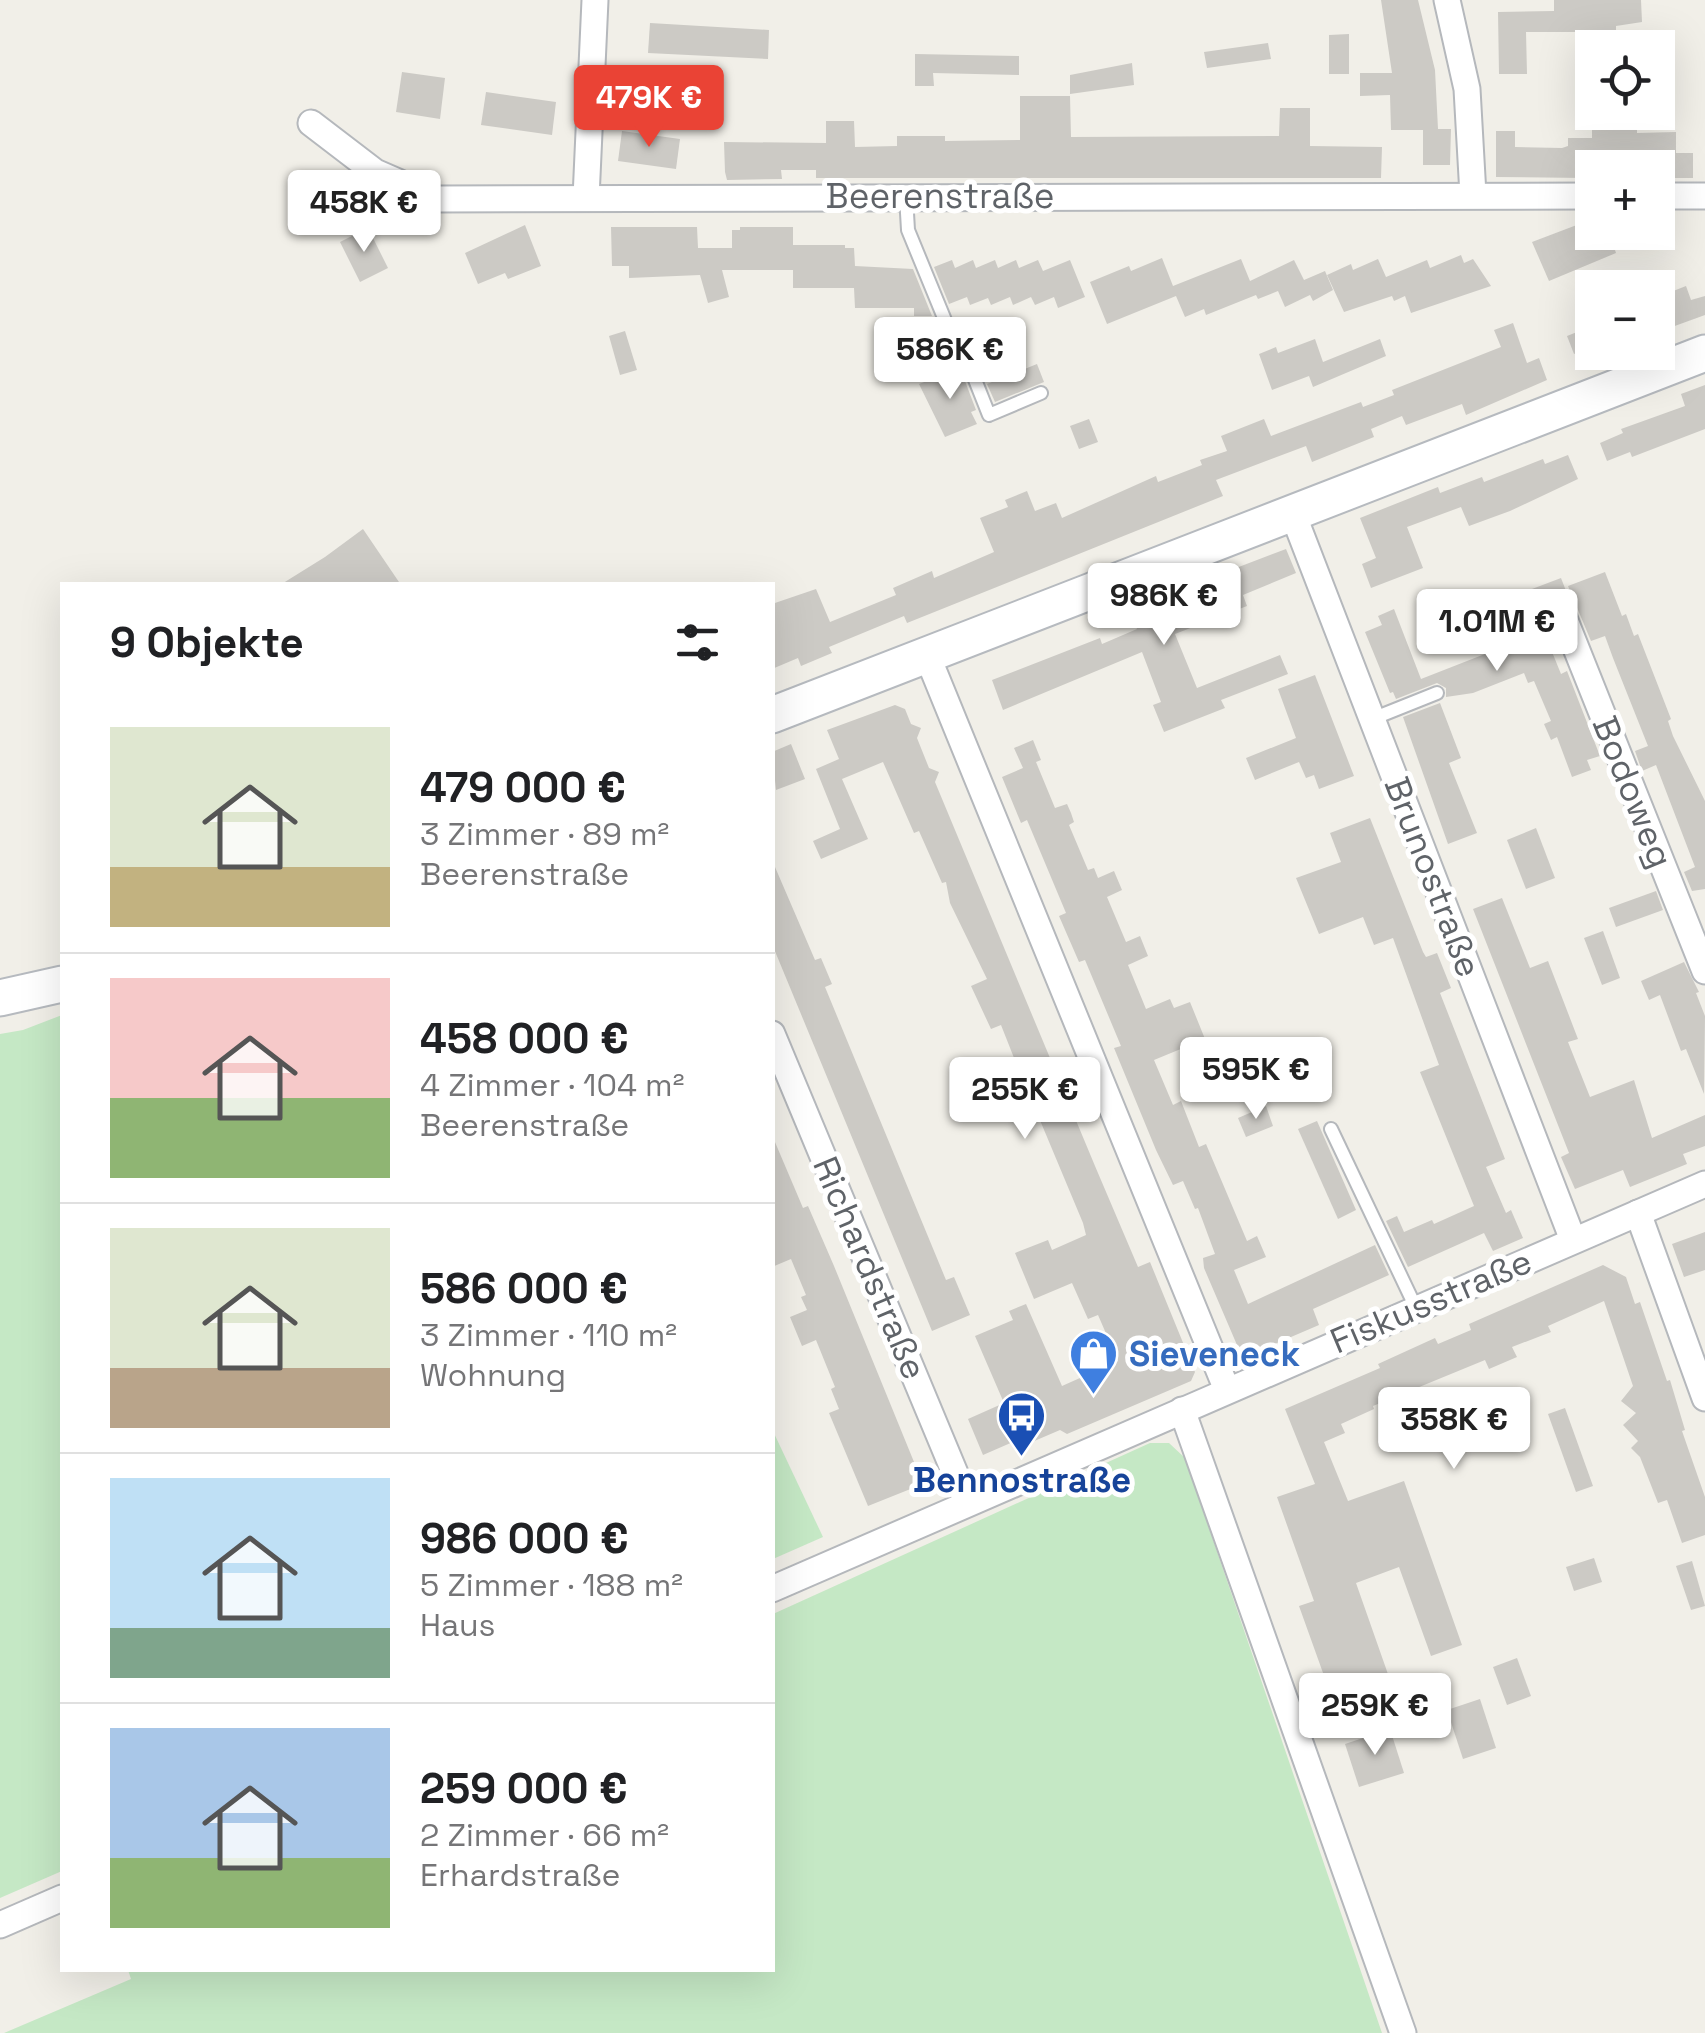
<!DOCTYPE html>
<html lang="de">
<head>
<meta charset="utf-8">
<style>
  :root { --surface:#fff; --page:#f2f2f2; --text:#202124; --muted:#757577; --line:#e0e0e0; --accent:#ea4335 }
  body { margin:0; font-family:"Space Grotesk",sans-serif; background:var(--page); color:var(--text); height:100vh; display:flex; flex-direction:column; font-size:38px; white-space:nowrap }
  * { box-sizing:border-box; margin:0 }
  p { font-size:32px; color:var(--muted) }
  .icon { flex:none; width:55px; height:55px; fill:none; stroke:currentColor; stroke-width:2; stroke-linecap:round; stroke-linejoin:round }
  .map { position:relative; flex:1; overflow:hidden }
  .side { position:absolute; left:60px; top:582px; width:715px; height:1390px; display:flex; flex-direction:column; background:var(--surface); border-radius:0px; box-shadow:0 10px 40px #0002 }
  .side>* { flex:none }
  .buttons { position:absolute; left:1575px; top:30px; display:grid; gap:20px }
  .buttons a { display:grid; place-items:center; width:100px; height:100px; border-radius:0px; background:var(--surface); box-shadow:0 10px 40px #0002; font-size:50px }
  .price { position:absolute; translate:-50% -85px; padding:0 22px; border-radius:10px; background:#fff; color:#222; font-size:32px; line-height:65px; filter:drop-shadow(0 2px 5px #0008) }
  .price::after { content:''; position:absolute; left:50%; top:60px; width:30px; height:22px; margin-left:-15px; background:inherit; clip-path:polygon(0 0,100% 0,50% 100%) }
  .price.current { background:var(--accent); color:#fff }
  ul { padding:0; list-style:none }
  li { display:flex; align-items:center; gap:30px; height:250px; padding:0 50px }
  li+li { border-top:2px solid var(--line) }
  li span { display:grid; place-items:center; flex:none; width:280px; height:200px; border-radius:0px; color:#555 }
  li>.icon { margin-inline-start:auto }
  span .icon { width:120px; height:120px; fill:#fffc; stroke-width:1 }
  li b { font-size:42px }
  h2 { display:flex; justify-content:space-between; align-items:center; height:120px; padding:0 50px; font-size:42px }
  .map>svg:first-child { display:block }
  .green { fill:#c5e8c5 }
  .building { fill:#cccac5 }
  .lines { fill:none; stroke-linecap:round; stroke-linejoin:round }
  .lane-casing { stroke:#b5b8bc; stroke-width:16 }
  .street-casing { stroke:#b5b8bc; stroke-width:29 }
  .secondary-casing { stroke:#b6babf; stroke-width:39 }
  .lane { stroke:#fff; stroke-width:12 }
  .street { stroke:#fff; stroke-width:25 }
  .secondary { stroke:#fff; stroke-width:35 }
  .labels { text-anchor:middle; stroke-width:10; stroke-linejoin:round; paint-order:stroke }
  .street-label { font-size:35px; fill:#5f6368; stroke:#fff }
  .shop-label { font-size:35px; font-weight:bold; fill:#366cbe; stroke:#fff; text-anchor:start }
  .transit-label { font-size:35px; font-weight:bold; fill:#164399; stroke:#fff }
</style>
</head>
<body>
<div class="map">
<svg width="1705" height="2033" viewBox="0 0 1705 2033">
  <rect width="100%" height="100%" fill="#f1efe8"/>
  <g class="green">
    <polygon points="62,1015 62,1871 0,1898 0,1034 23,1030"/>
    <polygon points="772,1429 823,1537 773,1559 772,1559"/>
    <polygon points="1150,1443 1169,1443 1185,1458 1382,2033 4,2033 131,1979 128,1970 772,1970 773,1614"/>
  </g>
  <g class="building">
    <polygon points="1381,0 1418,0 1435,70 1438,129 1451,129 1450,165 1423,165 1423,130 1391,130 1390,95 1360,96 1360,73 1392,73"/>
    <polygon points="1554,0 1641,0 1642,22 1616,26 1616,32 1526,32 1527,74 1499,74 1498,12 1554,11"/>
    <polygon points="650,23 769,30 768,59 648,53"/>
    <polygon points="1349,34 1349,74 1329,74 1329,35"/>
    <polygon points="1268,43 1271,59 1207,68 1204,52"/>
    <polygon points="915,54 1019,56 1019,75 933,73 934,86 915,86"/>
    <polygon points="1132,63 1134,85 1070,94 1070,75"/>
    <polygon points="402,72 445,78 440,119 396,112"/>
    <polygon points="486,92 556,102 552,135 481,125"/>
    <polygon points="1020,96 1070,96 1071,137 1279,136 1280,108 1310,108 1310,146 1382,147 1381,178 816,178 816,170 781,170 782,179 727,180 725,172 724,142 826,143 826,121 854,121 855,147 897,146 897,136 945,136 945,141 1020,140"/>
    <polygon points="1592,125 1637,125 1637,133 1676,132 1676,153 1693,153 1693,178 1660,178 1660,168 1585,168 1585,178 1496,177 1496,131 1515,131 1515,147 1562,148 1568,146 1568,138 1592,138"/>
    <polygon points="622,131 680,139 676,169 618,161"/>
    <polygon points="1582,223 1586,232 1649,233 1614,247 1616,253 1549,281 1532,242"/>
    <polygon points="525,225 541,266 508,279 505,273 478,284 465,253"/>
    <polygon points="611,227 697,227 698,248 732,248 732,230 740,230 740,227 793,227 793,245 845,245 845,248 854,248 855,266 913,269 932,316 914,316 914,308 855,308 854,288 793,288 793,270 722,270 729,297 708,303 700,275 629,278 629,266 612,266"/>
    <polygon points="368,228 388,268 360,282 340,242"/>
    <polygon points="1461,255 1464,263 1473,259 1491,286 1411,313 1405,296 1394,301 1392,296 1344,312 1327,275 1351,264 1353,270 1378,259 1386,277 1427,260 1430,268"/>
    <polygon points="1162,258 1173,286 1241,259 1250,281 1294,260 1304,280 1325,271 1333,290 1313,301 1310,295 1285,307 1278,291 1258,299 1256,295 1206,315 1204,309 1185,317 1176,296 1107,324 1090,282 1129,266 1131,271"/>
    <polygon points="952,260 955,268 973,260 976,268 995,260 998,268 1016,260 1019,268 1038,260 1043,271 1070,260 1085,297 1058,308 1054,297 1035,305 1031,297 1013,305 1010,297 991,305 988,298 970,305 967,297 949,304 934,267"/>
    <polygon points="1686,286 1691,300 1705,296 1705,315 1661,331 1658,297"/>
    <polygon points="1513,323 1527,363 1539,358 1547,380 1466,415 1462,404 1406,425 1402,416 1371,429 1374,437 1312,462 1306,446 1216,480 1223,496 907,623 904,616 829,647 832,653 801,666 798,658 772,669 772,604 816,589 830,622 896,595 893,588 932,571 934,578 994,552 980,518 1008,507 1005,500 1027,491 1035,511 1056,503 1062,518 1156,476 1158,482 1202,465 1200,460 1227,451 1221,436 1264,419 1271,436 1361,402 1363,407 1394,395 1392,390 1501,347 1494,330"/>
    <polygon points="1592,326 1592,346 1574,354 1567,336"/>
    <polygon points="625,331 637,370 620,375 609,336"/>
    <polygon points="1315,339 1323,362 1380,339 1386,356 1313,387 1309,376 1272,390 1259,354 1276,347 1278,353"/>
    <polygon points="1037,364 1044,382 995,402 987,384"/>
    <polygon points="960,368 976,410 971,412 977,424 945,437 919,384"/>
    <polygon points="1705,385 1705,429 1632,457 1630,452 1607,461 1600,443 1623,433 1621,429 1685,406 1681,394"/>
    <polygon points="1089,419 1098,442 1079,449 1070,426"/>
    <polygon points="1568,455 1578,479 1510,511 1469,526 1461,507 1407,527 1423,568 1371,588 1362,564 1376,558 1360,518 1438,487 1440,493 1482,477 1484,482 1543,459 1545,464"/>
    <polygon points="363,529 401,585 280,585 325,557"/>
    <polygon points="1286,549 1296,573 1243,595 1247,606 1175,634 1197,688 1280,655 1288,674 1221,700 1225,708 1164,732 1153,705 1161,702 1142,652 1003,710 992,680 1100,638 1102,644 1137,629 1129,609"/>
    <polygon points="1605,572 1622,616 1626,614 1634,636 1638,634 1671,719 1668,721 1673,736 1705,801 1705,889 1692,891 1684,872 1695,867 1656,765 1642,771 1635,751 1648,746 1613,658 1605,636 1591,641 1568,586"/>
    <polygon points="1561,578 1568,596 1540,608 1532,589"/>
    <polygon points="1531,600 1561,674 1567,671 1600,756 1587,760 1591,770 1572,777 1557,737 1551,740 1544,724 1551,721 1534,681 1528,683 1524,673 1473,693 1446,697 1446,688 1437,683 1396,699 1393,692 1390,693 1365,632 1382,625 1378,616 1394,609 1421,679 1490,652 1478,621"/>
    <polygon points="1315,675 1354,776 1319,789 1314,775 1306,778 1299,762 1255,780 1246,758 1296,738 1278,689"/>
    <polygon points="1440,703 1461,758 1449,763 1477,833 1448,844 1403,717"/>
    <polygon points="895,705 905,709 911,724 921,728 917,738 929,768 939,772 935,782 1095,1166 1138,1267 1150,1262 1195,1372 1191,1381 1067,1434 1060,1430 1025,1445 1022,1438 983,1455 968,1419 1004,1403 975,1336 1013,1320 1009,1311 1026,1304 1062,1386 1118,1361 1098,1315 1088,1319 1072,1283 1034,1299 1015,1253 1048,1240 1052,1250 1086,1235 1083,1223 1024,1082 1012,1078 1007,1067 1016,1063 1001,1025 991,1029 971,986 987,979 950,903 946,882 942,883 919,831 914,833 883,762 842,779 868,839 821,859 813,841 840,829 816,769 839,759 827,730"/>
    <polygon points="1033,740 1041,760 1036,762 1055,808 1067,804 1071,813 1074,822 1069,825 1088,870 1094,868 1098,878 1114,871 1122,890 1107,897 1126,942 1140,936 1148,956 1128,965 1146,1009 1170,999 1174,1008 1190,1002 1205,1039 1154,1060 1173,1105 1181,1101 1199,1147 1206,1144 1247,1241 1257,1236 1266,1257 1234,1270 1248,1304 1375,1245 1389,1275 1313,1309 1319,1325 1249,1355 1240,1352 1204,1268 1203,1258 1215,1254 1198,1208 1195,1209 1183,1181 1173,1185 1156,1150 1114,1048 1121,1046 1085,960 1079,962 1059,916 1066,913 1027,820 1021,823 1002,777 1023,768 1014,748"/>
    <polygon points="791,744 805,779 776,790 772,752"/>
    <polygon points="1370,818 1423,952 1426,957 1437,953 1451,988 1440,993 1505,1159 1486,1167 1506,1213 1511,1210 1523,1238 1493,1251 1484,1233 1408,1267 1386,1221 1397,1216 1404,1232 1432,1220 1434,1224 1474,1206 1420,1072 1439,1065 1393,938 1374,945 1363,917 1319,934 1296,878 1341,862 1330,833"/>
    <polygon points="1536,828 1555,878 1526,889 1507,840"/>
    <polygon points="772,860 815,960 821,958 832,984 825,987 946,1280 954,1277 970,1315 932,1331 772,944"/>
    <polygon points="1656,891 1663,910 1616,927 1609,908"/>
    <polygon points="1502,898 1530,968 1548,961 1578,1039 1568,1042 1590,1097 1634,1080 1652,1138 1705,1115 1705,1146 1683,1154 1687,1164 1630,1187 1623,1170 1575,1189 1561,1157 1569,1153 1473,909"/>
    <polygon points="1603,931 1620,978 1602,985 1584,938"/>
    <polygon points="1684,962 1699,992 1696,993 1705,1016 1704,1094 1686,1049 1681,1051 1660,995 1649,1000 1641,981"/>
    <polygon points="1266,1106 1273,1126 1246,1137 1238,1118"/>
    <polygon points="1317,1121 1356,1210 1338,1219 1298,1129"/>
    <polygon points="772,1135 803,1208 808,1206 834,1266 923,1484 868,1506 829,1413 839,1409 831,1389 835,1387 816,1340 802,1346 790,1317 807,1310 801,1297 806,1295 791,1259 772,1267"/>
    <polygon points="1705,1232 1705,1270 1684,1277 1672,1244"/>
    <polygon points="1603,1265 1626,1277 1635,1304 1640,1302 1667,1381 1670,1380 1685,1430 1682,1431 1705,1497 1705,1535 1682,1543 1667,1500 1658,1503 1640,1457 1631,1448 1638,1441 1623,1425 1636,1413 1621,1401 1633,1386 1604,1301 1548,1326 1551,1332 1512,1347 1517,1357 1489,1369 1485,1360 1373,1406 1374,1409 1341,1424 1345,1433 1324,1442 1348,1501 1404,1481 1462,1645 1431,1656 1399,1567 1356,1583 1389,1677 1332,1698 1299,1606 1314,1601 1277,1497 1315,1484 1285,1409 1380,1368 1378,1364 1435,1338 1438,1344 1471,1330 1469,1324"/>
    <polygon points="1565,1408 1593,1486 1576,1492 1548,1414"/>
    <polygon points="1594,1558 1602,1582 1574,1591 1566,1567"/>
    <polygon points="1692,1561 1705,1606 1691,1610 1676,1566"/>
    <polygon points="1517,1658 1531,1696 1507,1705 1493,1667"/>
    <polygon points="1480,1699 1496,1748 1463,1759 1447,1710"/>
    <polygon points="1390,1729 1404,1773 1359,1787 1345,1744"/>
  </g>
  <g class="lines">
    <defs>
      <g id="lane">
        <polyline points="906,196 908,230 956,347 968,362 989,415 1041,393"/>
        <polyline points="1372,719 1437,693"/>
        <polyline points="1331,1129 1416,1308"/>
        <polyline points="1293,1723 1390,1692"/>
      </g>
      <g id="street">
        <polyline points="1447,0 1467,89 1473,195"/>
        <polyline points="311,123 375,172 437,199 1592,196"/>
        <polyline points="1658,196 1705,196"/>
        <polyline points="586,198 595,0"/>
        <polyline points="1293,514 1573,1240"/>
        <polyline points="1562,613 1705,971"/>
        <polyline points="927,655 1227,1390"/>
        <polyline points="772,1034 967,1502"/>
        <polyline points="1638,1213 1705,1398"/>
        <polyline points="1182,1410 1403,2033"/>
        <polyline points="772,1589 1705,1184"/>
        <polyline points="0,1925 62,1898"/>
      </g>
      <g id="secondary">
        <polyline points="772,715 1705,353"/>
        <polyline points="0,998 62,984"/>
      </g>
    </defs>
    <use href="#lane" class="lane-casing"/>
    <use href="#street" class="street-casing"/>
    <use href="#secondary" class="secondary-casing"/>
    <use href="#lane" class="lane"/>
    <use href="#street" class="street"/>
    <use href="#secondary" class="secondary"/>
  </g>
  <defs>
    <symbol id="shop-pin" viewBox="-11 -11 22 30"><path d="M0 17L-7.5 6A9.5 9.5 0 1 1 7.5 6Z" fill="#3f7fe0" stroke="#fff"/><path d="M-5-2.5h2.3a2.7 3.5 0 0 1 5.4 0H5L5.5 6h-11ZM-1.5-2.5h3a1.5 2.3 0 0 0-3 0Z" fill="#fff"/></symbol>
    <symbol id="bus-pin" viewBox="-11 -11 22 30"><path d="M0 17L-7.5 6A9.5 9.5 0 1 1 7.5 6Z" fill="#1a4fb4" stroke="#fff"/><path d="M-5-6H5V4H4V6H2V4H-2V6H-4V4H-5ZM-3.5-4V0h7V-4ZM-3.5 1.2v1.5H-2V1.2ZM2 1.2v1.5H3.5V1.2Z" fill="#fff"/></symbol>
  </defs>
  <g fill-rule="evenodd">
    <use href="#shop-pin" x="1066" y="1326" width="55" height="75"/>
    <use href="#bus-pin" x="994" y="1388" width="55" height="75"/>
  </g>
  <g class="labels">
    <g class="street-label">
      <text x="940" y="208">Beerenstraße</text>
      <text transform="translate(1633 792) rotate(68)" y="12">Bodoweg</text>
      <text transform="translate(1433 877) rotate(69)" y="12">Brunostraße</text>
      <text transform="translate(870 1268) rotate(67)" y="12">Richardstraße</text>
      <text transform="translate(1431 1301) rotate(-23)" y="12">Fiskusstraße</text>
    </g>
    <g class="shop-label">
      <text x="1129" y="1366">Sieveneck</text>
    </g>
    <g class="transit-label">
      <text x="1022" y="1492">Bennostraße</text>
    </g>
  </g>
</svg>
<div class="buttons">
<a><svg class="icon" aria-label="locate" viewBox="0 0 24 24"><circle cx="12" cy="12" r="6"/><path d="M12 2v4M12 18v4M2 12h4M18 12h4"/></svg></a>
<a>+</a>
<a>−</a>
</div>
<b class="price current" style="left:649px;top:150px">479K €</b>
<b class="price" style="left:364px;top:255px">458K €</b>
<b class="price" style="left:950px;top:402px">586K €</b>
<b class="price" style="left:1164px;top:648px">986K €</b>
<b class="price" style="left:1497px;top:674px">1.01M €</b>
<b class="price" style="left:1256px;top:1122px">595K €</b>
<b class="price" style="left:1025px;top:1142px">255K €</b>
<b class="price" style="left:1454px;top:1472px">358K €</b>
<b class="price" style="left:1375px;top:1758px">259K €</b>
<section class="side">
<h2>9 Objekte<svg class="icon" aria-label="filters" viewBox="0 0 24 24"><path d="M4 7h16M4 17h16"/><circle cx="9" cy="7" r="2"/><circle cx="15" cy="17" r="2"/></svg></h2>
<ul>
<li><span style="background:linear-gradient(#dfe7d0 70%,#c2b280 0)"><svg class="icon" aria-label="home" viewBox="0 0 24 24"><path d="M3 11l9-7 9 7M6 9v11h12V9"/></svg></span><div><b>479 000 €</b><p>3 Zimmer · 89 m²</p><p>Beerenstraße</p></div></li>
<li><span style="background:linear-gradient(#f6c9c9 60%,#8fb573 0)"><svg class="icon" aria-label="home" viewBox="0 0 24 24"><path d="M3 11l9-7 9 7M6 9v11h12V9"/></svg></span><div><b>458 000 €</b><p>4 Zimmer · 104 m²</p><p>Beerenstraße</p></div></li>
<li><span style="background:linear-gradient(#dfe7d0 70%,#b9a48a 0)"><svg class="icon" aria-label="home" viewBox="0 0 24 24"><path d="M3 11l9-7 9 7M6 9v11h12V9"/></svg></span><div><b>586 000 €</b><p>3 Zimmer · 110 m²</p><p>Wohnung</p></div></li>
<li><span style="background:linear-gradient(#bfe0f5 75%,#7fa58c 0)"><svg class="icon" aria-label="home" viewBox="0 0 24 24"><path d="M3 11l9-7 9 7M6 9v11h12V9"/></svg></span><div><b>986 000 €</b><p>5 Zimmer · 188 m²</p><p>Haus</p></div></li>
<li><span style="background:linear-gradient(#a9c7e8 65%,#8fb573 0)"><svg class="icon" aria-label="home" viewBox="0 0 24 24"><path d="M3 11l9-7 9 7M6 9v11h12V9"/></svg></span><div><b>259 000 €</b><p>2 Zimmer · 66 m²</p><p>Erhardstraße</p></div></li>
</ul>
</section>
</div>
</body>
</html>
